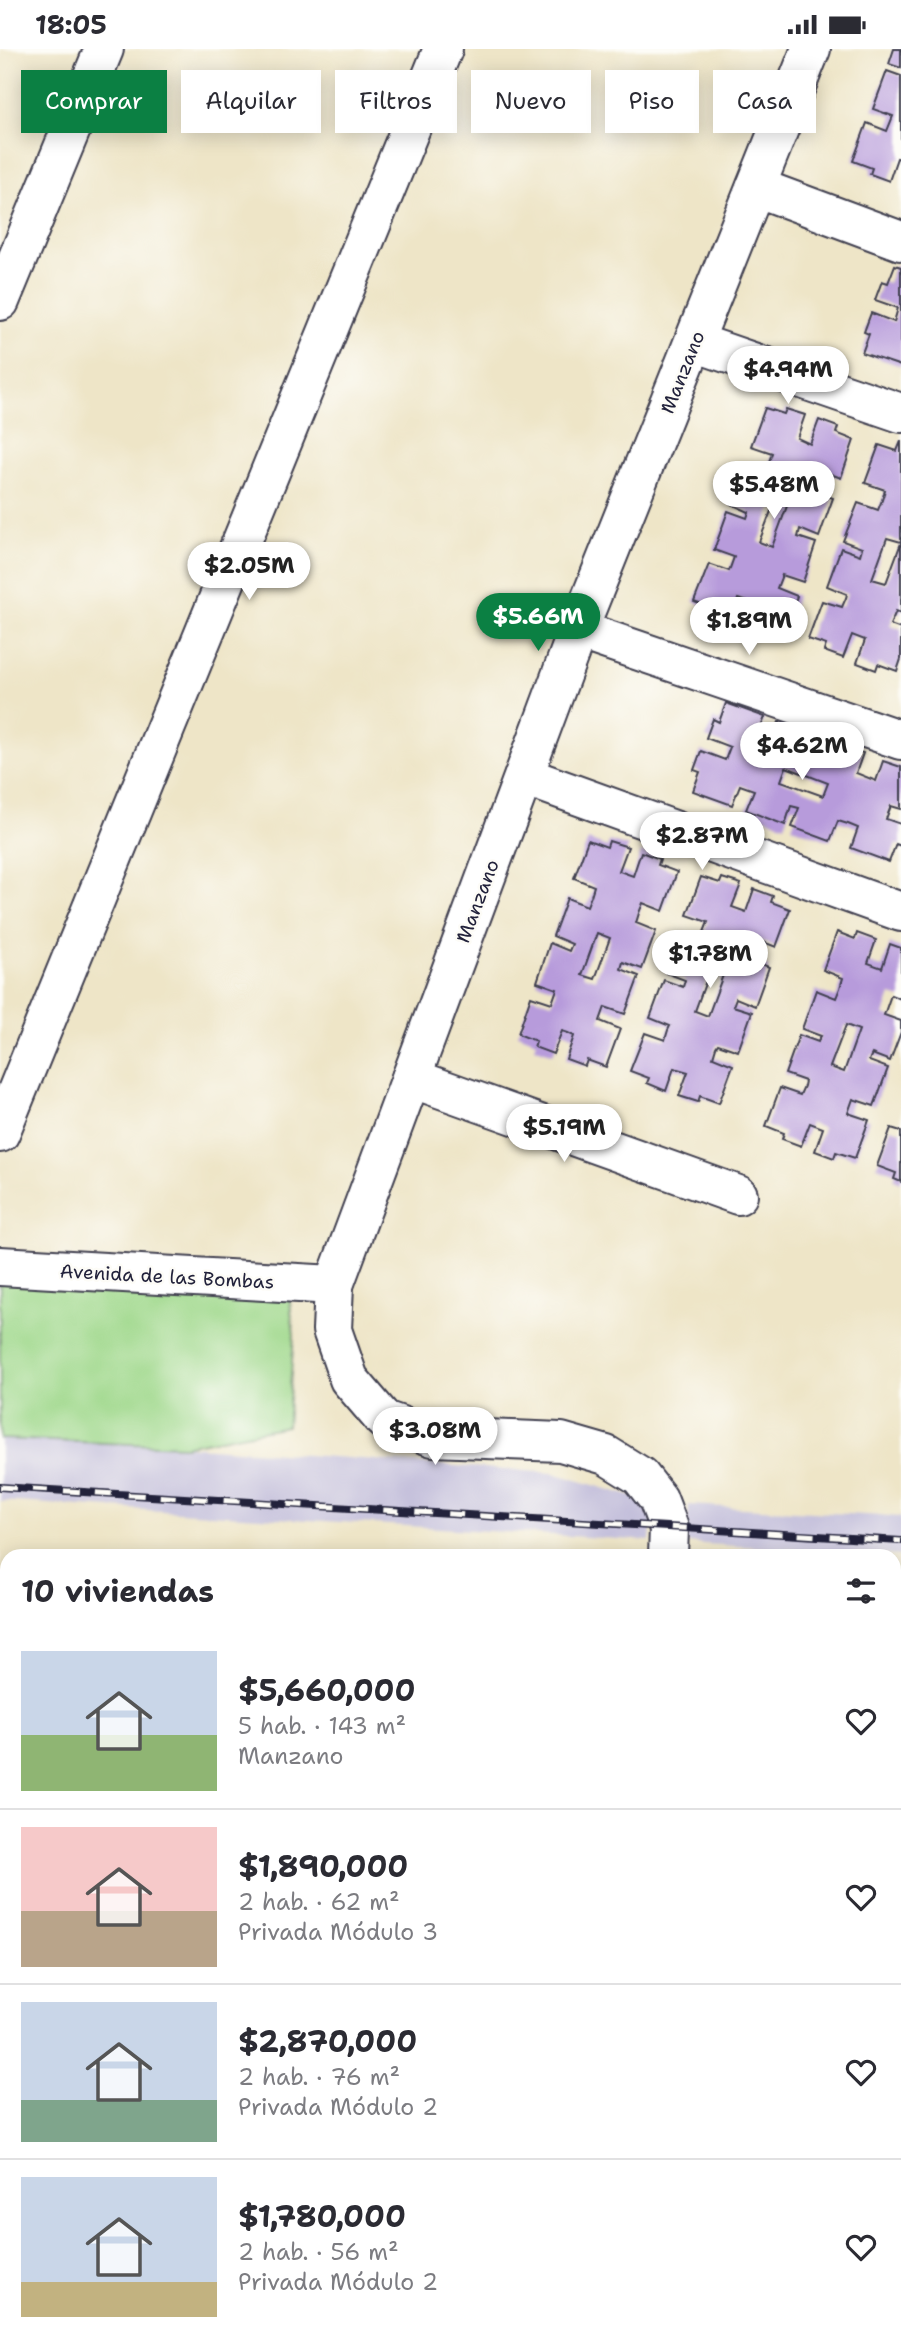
<!DOCTYPE html>
<html lang="es">
<head>
<meta charset="utf-8">
<style>
  :root { --surface:#fff; --page:#f2f2f3; --text:#2b2b33; --muted:#7c7c81; --line:#e1e1e2; --accent:#0b8043 }
  body { margin:0; font-family:"Shantell Sans",sans-serif; background:var(--page); color:var(--text); height:100vh; display:flex; flex-direction:column; font-size:26px; white-space:nowrap }
  * { box-sizing:border-box; margin:0 }
  p { font-size:23px; color:var(--muted) }
  .icon { flex:none; width:38px; height:38px; fill:none; stroke:currentColor; stroke-width:2; stroke-linecap:round; stroke-linejoin:round }
  .map { position:relative; flex:1; overflow:hidden }
  .side { position:absolute; left:0px; top:1500px; width:901px; height:800px; display:flex; flex-direction:column; background:var(--surface); border-radius:21px 21px 0 0; box-shadow:0 4px 18px #0003 }
  .side>* { flex:none }
  .banner { position:absolute; left:21px; top:21px; width:859px; height:63px; display:flex; gap:14px }
  .price { position:absolute; translate:-50% -60px; padding:0 16px; border-radius:24px; background:#fff; color:#222; font-size:23px; line-height:46px; filter:drop-shadow(0 2px 4px #0008) }
  .price::after { content:''; position:absolute; left:50%; top:42px; width:21px; height:16px; margin-left:-10px; background:inherit; clip-path:polygon(0 0,100% 0,50% 100%) }
  .price.current { background:var(--accent); color:#fff }
  ul { padding:0; list-style:none }
  li { display:flex; align-items:center; gap:21px; height:175px; padding:0 21px }
  li+li { border-top:2px solid var(--line) }
  li span { display:grid; place-items:center; flex:none; width:196px; height:140px; border-radius:0px; color:#555 }
  li>.icon { margin-inline-start:auto }
  span .icon { width:84px; height:84px; fill:#fffc; stroke-width:1 }
  li b { font-size:30px }
  h2 { display:flex; justify-content:space-between; align-items:center; height:84px; padding:0 21px; font-size:30px }
  .pill { padding:0 24px; border-radius:0px; background:var(--surface); box-shadow:0 4px 18px #0003; font-size:24px; line-height:63px }
  .pill.current { background:var(--accent); color:#fff }
  .status { display:flex; justify-content:space-between; align-items:center; height:49px; padding:0 35px; background:var(--surface); direction:ltr }
  .status svg { height:19px; fill:currentColor }
  .map>svg:first-child { display:block }
  .industrial { fill:#c4c0db }
  .green { fill:#9fd88b; stroke:#607d63; stroke-width:2 }
  .building { fill:#b79bdb; fill-rule:evenodd }
  .lines { fill:none; stroke-linecap:round; stroke-linejoin:round }
  .minor-casing { stroke:#413f50; stroke-width:42 }
  .tertiary-casing { stroke:#413f50; stroke-width:42 }
  .path { stroke:#413f50; stroke-width:4.5; stroke-dasharray:2 5; stroke-linecap:butt }
  .minor { stroke:#fff; stroke-width:38 }
  .tertiary { stroke:#fff; stroke-width:38 }
  .rail-casing { stroke:#22223b; stroke-width:8 }
  .rail { stroke:#fdfcf7; stroke-width:5; stroke-dasharray:16; stroke-linecap:butt }
  .labels { text-anchor:middle; stroke-width:5; stroke-linejoin:round; paint-order:stroke }
  .street-label { font-size:19px; fill:#22223b; stroke:#fdfcf7 }
</style>
</head>
<body>
<div class="status"><b>18:05</b><svg viewBox="0 0 49 12"><path d="M0 12V9h3v3zM5 12V6h3v6zM10 12V3h3v9zM15 12V0h3v12zM26 1h20v11H26zM47 4h2v5h-2z"/></svg></div>
<div class="map">
<svg width="901" height="2299" viewBox="0 0 901 2299">
  <rect width="100%" height="100%" fill="#fdfcf7"/>
  <filter id="ink" filterUnits="userSpaceOnUse"><feTurbulence type="fractalNoise" baseFrequency=".0143" numOctaves="2"/><feDisplacementMap in="SourceGraphic" scale="14" xChannelSelector="R" yChannelSelector="G"/><feConvolveMatrix kernelMatrix="1 2 1 2 8 2 1 2 1" color-interpolation-filters="sRGB"/></filter>
  <filter id="wash" filterUnits="userSpaceOnUse"><feTurbulence type="fractalNoise" baseFrequency=".00686" numOctaves="4" result="noise"/><feDisplacementMap in="SourceGraphic" scale="28" xChannelSelector="R" yChannelSelector="G"/><feGaussianBlur stdDeviation="1.57" result="paint"/><feColorMatrix in="noise" values="0 0 0 0 0 0 0 0 0 0 0 0 0 0 0 0 0 1.4 0 .05"/><feComposite in="paint" operator="in"/></filter>
  <g filter="url(#wash)">
    <rect width="100%" height="100%" fill="#eee5c7"/>
    <g class="industrial">
      <polygon points="0,1390 184,1397 553,1424 654,1454 650,1492 0,1452"/>
      <polygon points="689,1456 901,1468 901,1507 686,1494"/>
    </g>
    <g class="green">
      <polygon points="0,1229 289,1245 294,1286 287,1377 184,1397 0,1390"/>
      <polygon points="0,2168 7,2168 7,2292 89,2293 89,2299 0,2299"/>
    </g>
    <g id="blocks">
      <g class="building">
        <polygon points="894,0 901,0 901,19 889,15"/>
        <polygon points="887,22 901,27 901,110 897,109 889,132 870,125 872,119 853,112 867,74 887,82 893,67 873,60"/>
        <polygon points="895,216 901,218 901,317 862,304 869,285 864,283 871,264 894,273 898,259 875,251 882,232 888,234"/>
        <path d="M765,359L784,365L786,360L805,366L797,389L810,395L819,371L838,378L836,384L854,391L841,429L820,421L813,441L833,449L819,488L800,480L798,488L816,494L803,533L782,526L777,539L797,547L783,585L765,578L762,584L743,577L752,554L738,550L730,573L711,566L713,560L694,553L709,515L729,522L734,508L714,501L728,462L747,469L749,463L731,455L744,417L765,424L772,404L751,397ZM775,452L787,457L772,498L759,493Z"/>
        <polygon points="901,392 901,493 887,489 872,530 886,534 901,494 901,564 896,562 890,576 901,580 901,610 897,622 878,615 876,621 857,614 865,591 852,586 843,609 824,602 826,596 808,590 822,552 842,558 846,549 847,545 827,537 841,499 860,506 862,499 843,492 858,454 878,461 882,451 885,441 865,434 879,396 897,402"/>
        <path d="M726,654L765,668L757,688L767,692L772,693L779,673L818,687L811,706L814,708L817,709L824,690L863,704L856,724L876,732L883,712L901,718V760L891,757L886,770L901,775V797L896,795L889,813L851,799L858,779L848,775L838,772L830,792L792,778L799,759L791,757L785,776L746,761L754,741L740,736L732,756L693,742L700,723L694,721L701,702L725,711L730,698L706,689L713,670L719,673ZM786,718L828,734L823,747L781,732Z"/>
        <path d="M588,791L607,798L609,792L628,798L619,822L633,827L641,803L660,810L658,816L677,823L663,862L643,854L639,864L636,874L656,882L642,920L623,913L621,920L639,927L625,965L605,958L600,972L620,980L606,1018L587,1011L585,1017L566,1010L574,987L568,984L562,982L553,1005L534,998L536,992L518,985L531,947L552,954L557,940L537,933L550,894L569,902L572,895L553,887L567,849L587,857L591,847L594,837L574,829ZM597,884L610,889L595,930L582,926Z"/>
        <path d="M701,828L720,834L722,829L741,835L732,858L746,863L754,840L773,847L771,853L790,860L776,898L756,890L749,910L769,918L755,957L736,949L733,957L752,963L738,1002L718,995L716,998L713,1008L733,1016L719,1054L700,1047L698,1053L679,1047L688,1023L674,1019L666,1042L647,1034L649,1029L630,1022L645,984L665,991L668,981L670,977L650,969L664,931L683,938L685,931L666,924L680,886L700,893L708,873L687,866ZM710,921L723,926L708,967L695,962Z"/>
        <path d="M837,883L855,890L857,884L876,891L868,914L882,919L890,895L901,899V950L891,946L884,966L901,972V983L890,1012L872,1005L870,1009L869,1012L888,1019L874,1057L853,1050L848,1064L869,1071L855,1109L836,1103L834,1109L815,1102L823,1079L810,1074L801,1097L782,1090L784,1084L766,1077L780,1039L800,1046L804,1037L805,1032L785,1025L799,986L818,993L819,990L821,987L802,980L816,941L836,949L840,939L843,929L823,921ZM846,976L859,981L844,1023L830,1018Z"/>
        <polygon points="891,1079 901,1082 901,1133 894,1130 896,1124 877,1117"/>
      </g>
    </g>
  </g>
  <g filter="url(#ink)">
    <use href="#blocks" fill-opacity="0" stroke="#413f50" stroke-width="2"/>
    <g class="lines">
      <defs>
        <g id="minor">
          <polyline points="756,138 901,192"/>
          <polyline points="0,252 104,0"/>
          <polyline points="694,293 901,364"/>
          <polyline points="578,581 901,691"/>
          <polyline points="524,727 901,863"/>
          <polyline points="411,1029 738,1146"/>
          <polyline points="0,1084 443,0"/>
          <polyline points="0,1217 334,1236"/>
          <polyline points="668,1507 669,1479 658,1450 640,1427 606,1406 561,1393 433,1388 384,1371 349,1330 332,1281 334,1236 578,581 811,0"/>
          <polyline points="894,1873 901,1851"/>
          <polyline points="130,2299 130,2292"/>
        </g>
        <g id="tertiary">
          <polyline points="894,1571 901,1572"/>
          <polyline points="440,2299 442,2292"/>
        </g>
      </defs>
      <use href="#minor" class="minor-casing"/>
      <use href="#tertiary" class="tertiary-casing"/>
      <polyline class="path" points="0,1527 7,1528"/>
      <use href="#minor" class="minor"/>
      <use href="#tertiary" class="tertiary"/>
      <defs>
        <polyline id="rail" points="0,1438 901,1492"/>
      </defs>
      <use href="#rail" class="rail-casing"/>
      <use href="#rail" class="rail"/>
    </g>
  </g>
  <g class="labels">
    <g class="street-label">
      <text transform="translate(682 323) rotate(-68)" y="7">Manzano</text>
      <text transform="translate(477 852) rotate(-69)" y="7">Manzano</text>
      <text transform="translate(167 1227) rotate(3)" y="7">Avenida de las Bombas</text>
    </g>
  </g>
</svg>
<b class="price" style="left:788px;top:357px">$4.94M</b>
<b class="price" style="left:774px;top:472px">$5.48M</b>
<b class="price" style="left:249px;top:553px">$2.05M</b>
<b class="price current" style="left:538px;top:604px">$5.66M</b>
<b class="price" style="left:749px;top:608px">$1.89M</b>
<b class="price" style="left:802px;top:733px">$4.62M</b>
<b class="price" style="left:702px;top:823px">$2.87M</b>
<b class="price" style="left:710px;top:941px">$1.78M</b>
<b class="price" style="left:564px;top:1115px">$5.19M</b>
<b class="price" style="left:435px;top:1418px">$3.08M</b>
<div class="banner">
<a class="pill current">Comprar</a>
<a class="pill">Alquilar</a>
<a class="pill">Filtros</a>
<a class="pill">Nuevo</a>
<a class="pill">Piso</a>
<a class="pill">Casa</a>
</div>
<section class="side">
<h2>10 viviendas<svg class="icon" aria-label="filters" viewBox="0 0 24 24"><path d="M4 7h16M4 17h16"/><circle cx="9" cy="7" r="2"/><circle cx="15" cy="17" r="2"/></svg></h2>
<ul>
<li><span style="background:linear-gradient(#c9d6e8 60%,#8fb573 0)"><svg class="icon" aria-label="home" viewBox="0 0 24 24"><path d="M3 11l9-7 9 7M6 9v11h12V9"/></svg></span><div><b>$5,660,000</b><p>5 hab. · 143 m²</p><p>Manzano</p></div><svg class="icon" aria-label="heart" viewBox="0 0 24 24"><path d="M12 20l-8-8c-3-5 5-10 8-4 3-6 11-1 8 4z"/></svg></li>
<li><span style="background:linear-gradient(#f6c9c9 60%,#b9a48a 0)"><svg class="icon" aria-label="home" viewBox="0 0 24 24"><path d="M3 11l9-7 9 7M6 9v11h12V9"/></svg></span><div><b>$1,890,000</b><p>2 hab. · 62 m²</p><p>Privada Módulo 3</p></div><svg class="icon" aria-label="heart" viewBox="0 0 24 24"><path d="M12 20l-8-8c-3-5 5-10 8-4 3-6 11-1 8 4z"/></svg></li>
<li><span style="background:linear-gradient(#c9d6e8 70%,#7fa58c 0)"><svg class="icon" aria-label="home" viewBox="0 0 24 24"><path d="M3 11l9-7 9 7M6 9v11h12V9"/></svg></span><div><b>$2,870,000</b><p>2 hab. · 76 m²</p><p>Privada Módulo 2</p></div><svg class="icon" aria-label="heart" viewBox="0 0 24 24"><path d="M12 20l-8-8c-3-5 5-10 8-4 3-6 11-1 8 4z"/></svg></li>
<li><span style="background:linear-gradient(#c9d6e8 75%,#c2b280 0)"><svg class="icon" aria-label="home" viewBox="0 0 24 24"><path d="M3 11l9-7 9 7M6 9v11h12V9"/></svg></span><div><b>$1,780,000</b><p>2 hab. · 56 m²</p><p>Privada Módulo 2</p></div><svg class="icon" aria-label="heart" viewBox="0 0 24 24"><path d="M12 20l-8-8c-3-5 5-10 8-4 3-6 11-1 8 4z"/></svg></li>
</ul>
</section>
</div>
</body>
</html>
